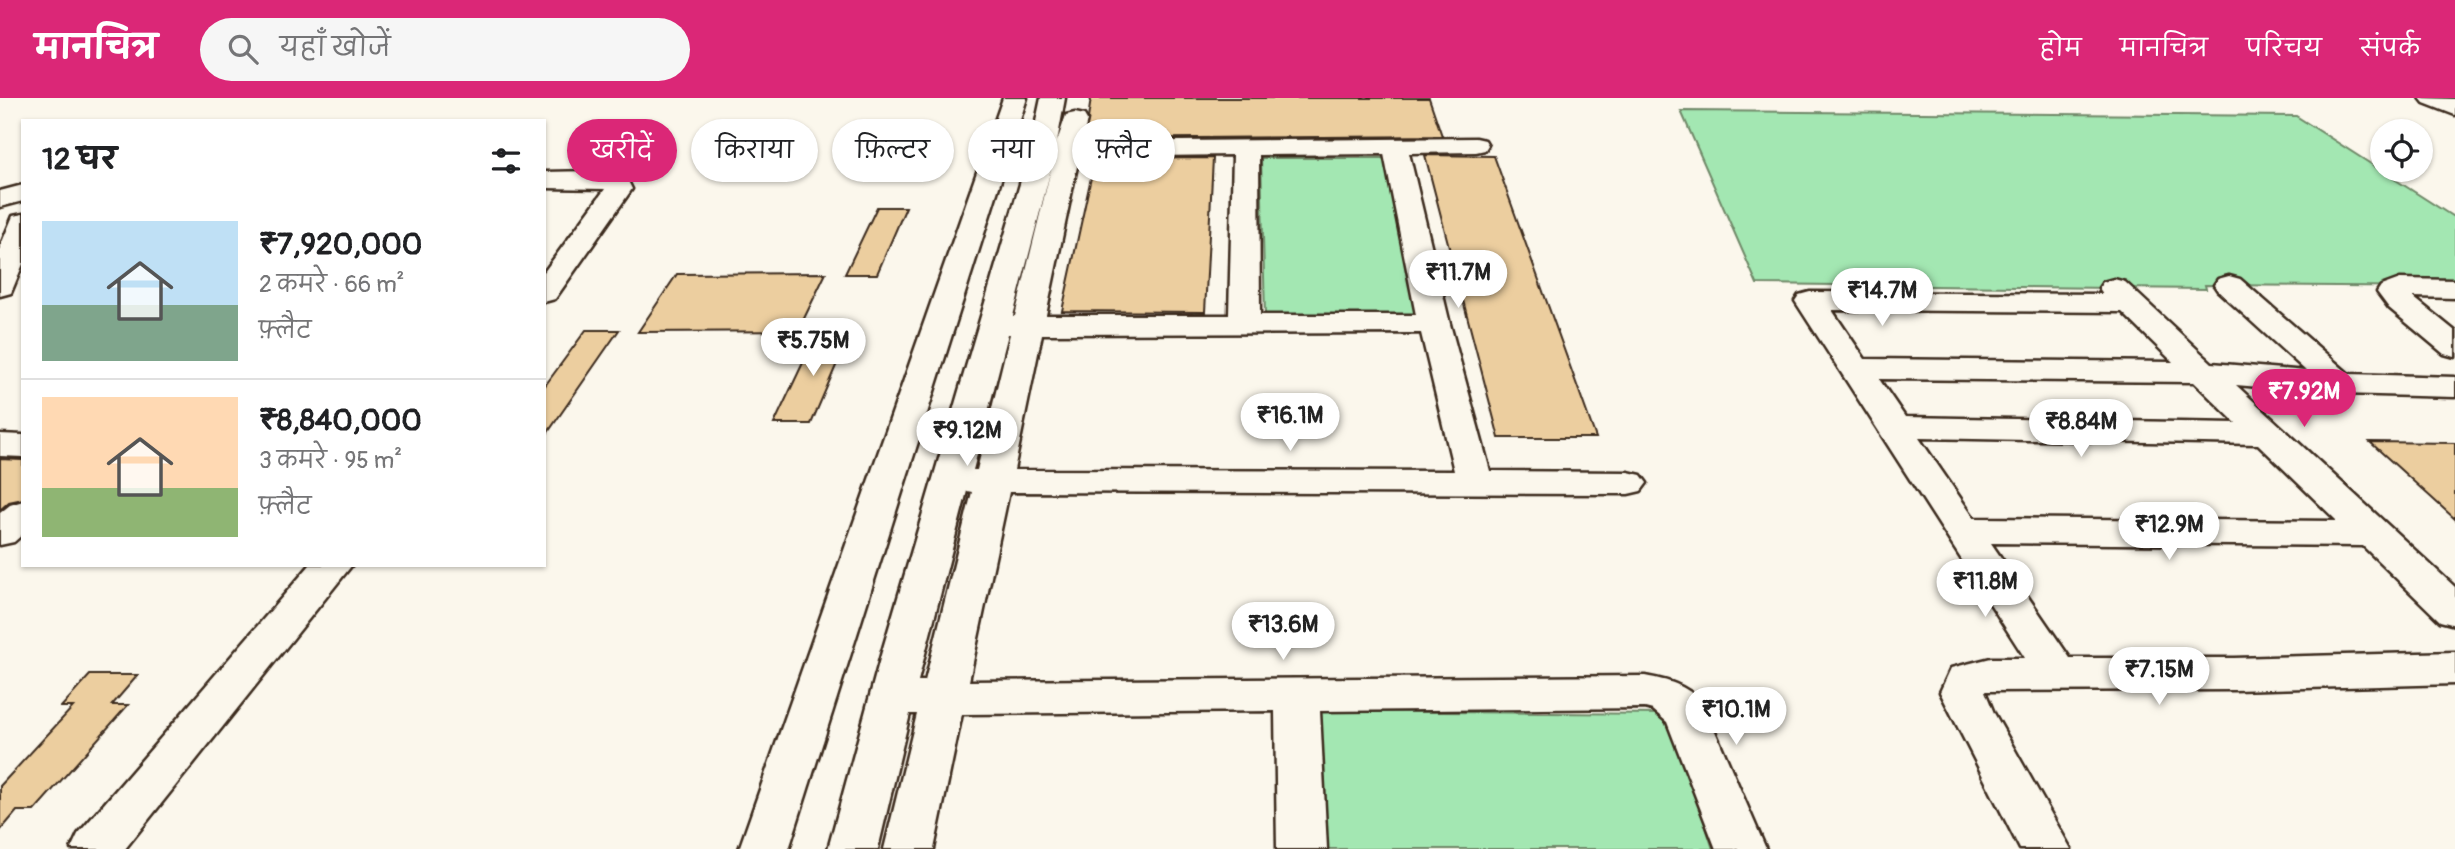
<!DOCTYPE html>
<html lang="hi">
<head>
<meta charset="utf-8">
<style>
  :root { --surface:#fff; --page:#f6f6f6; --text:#202124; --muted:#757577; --line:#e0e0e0; --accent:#db2777 }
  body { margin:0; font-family:Pangolin,"Playpen Sans Deva",sans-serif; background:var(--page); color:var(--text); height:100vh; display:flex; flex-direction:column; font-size:26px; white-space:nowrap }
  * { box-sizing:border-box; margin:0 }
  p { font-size:23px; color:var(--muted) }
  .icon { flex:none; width:38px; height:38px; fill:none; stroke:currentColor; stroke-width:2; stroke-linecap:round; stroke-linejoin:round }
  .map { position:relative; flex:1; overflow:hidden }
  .sheet { position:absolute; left:21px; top:21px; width:525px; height:448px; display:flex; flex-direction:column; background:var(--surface); border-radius:0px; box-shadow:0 2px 5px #0004 }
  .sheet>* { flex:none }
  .top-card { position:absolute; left:567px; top:21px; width:665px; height:63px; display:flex; gap:14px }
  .controls { position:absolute; left:2370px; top:21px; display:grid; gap:14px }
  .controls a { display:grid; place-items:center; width:63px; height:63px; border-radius:50%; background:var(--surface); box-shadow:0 2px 5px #0004; font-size:35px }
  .price { position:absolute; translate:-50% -60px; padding:0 16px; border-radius:24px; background:#fff; color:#222; font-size:23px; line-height:46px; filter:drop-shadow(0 2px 4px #0008) }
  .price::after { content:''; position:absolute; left:50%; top:42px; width:21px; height:16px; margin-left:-10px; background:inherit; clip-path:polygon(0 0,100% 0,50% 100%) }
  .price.active { background:var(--accent); color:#fff }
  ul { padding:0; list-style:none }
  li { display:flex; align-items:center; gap:21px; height:175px; padding:0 21px }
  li+li { border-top:2px solid var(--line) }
  li span { display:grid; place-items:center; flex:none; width:196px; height:140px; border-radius:0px; color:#555 }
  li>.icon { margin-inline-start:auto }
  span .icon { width:84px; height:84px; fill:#fffc; stroke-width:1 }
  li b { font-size:30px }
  h2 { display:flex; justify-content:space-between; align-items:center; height:84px; padding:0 21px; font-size:30px }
  .chip { padding:0 24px; border-radius:32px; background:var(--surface); box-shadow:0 2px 5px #0004; font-size:24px; line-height:63px }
  .chip.active { background:var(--accent); color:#fff }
  header { display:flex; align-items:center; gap:42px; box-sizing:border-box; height:98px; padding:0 35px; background:var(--accent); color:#fff }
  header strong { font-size:33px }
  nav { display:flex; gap:38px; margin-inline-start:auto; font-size:24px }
  .search { width:490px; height:63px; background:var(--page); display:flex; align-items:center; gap:18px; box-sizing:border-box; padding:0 24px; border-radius:38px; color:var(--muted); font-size:26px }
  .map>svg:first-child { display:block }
  .green { fill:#a3e7b2; stroke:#6f8868; stroke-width:2 }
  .building { fill:#ecce9f; stroke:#3b2a1e; stroke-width:2 }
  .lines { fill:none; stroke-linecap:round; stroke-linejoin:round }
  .minor-casing { stroke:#3b2a1e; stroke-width:5 }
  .minor { fill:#fbf7ec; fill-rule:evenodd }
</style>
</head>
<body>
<header>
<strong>मानचित्र</strong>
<div class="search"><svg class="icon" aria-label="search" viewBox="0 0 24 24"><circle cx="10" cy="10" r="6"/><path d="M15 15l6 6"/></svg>यहाँ खोजें</div>
<nav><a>होम</a><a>मानचित्र</a><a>परिचय</a><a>संपर्क</a></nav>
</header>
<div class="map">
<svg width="2455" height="751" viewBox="0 0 2455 751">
  <rect width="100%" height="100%" fill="#fbf7ec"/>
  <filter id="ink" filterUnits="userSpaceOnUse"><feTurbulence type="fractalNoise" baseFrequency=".0143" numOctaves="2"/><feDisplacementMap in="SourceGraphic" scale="14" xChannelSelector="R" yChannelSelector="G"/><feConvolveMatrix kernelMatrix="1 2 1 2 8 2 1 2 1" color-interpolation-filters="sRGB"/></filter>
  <g filter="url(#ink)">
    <g class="green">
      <polygon points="1681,13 2296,18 2455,120 2455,189 2205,187 2206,191 1757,186"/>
      <polygon points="1261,60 1388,60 1420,219 1265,218"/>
      <polygon points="1318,613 1669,616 1713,751 1325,751"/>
    </g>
    <g class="building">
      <polygon points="1091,0 1429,0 1442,38 1085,41"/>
      <polygon points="1425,57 1494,58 1596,340 1499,340"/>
      <polygon points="1213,60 1205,214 1062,213 1095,61"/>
      <polygon points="877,109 906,109 877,176 845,176"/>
      <polygon points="826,175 798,233 638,234 677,176"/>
      <polygon points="586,232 619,232 544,340 544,289"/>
      <polygon points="818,233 851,233 811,326 774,326"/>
      <polygon points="2370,344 2455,345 2455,421"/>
      <polygon points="0,361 23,362 23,401 9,404 0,412"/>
      <polygon points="90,577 138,577 112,607 128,607 34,713 17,713 0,733 0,688 73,609 61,609"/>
    </g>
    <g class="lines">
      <defs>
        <g id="minor">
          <polygon points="1003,0 1027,0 789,751 739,751"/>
          <path d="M1041,0H1065L1057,44L1066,17L1075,15L1084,17L1087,22L1082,44L1476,40L1485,42L1488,47L1485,52L1476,54L1409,55L1450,226L1490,373L1628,374L1641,377L1647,385L1641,393L1628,396L1009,394L969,583L1645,578C1671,583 1682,586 1702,603L1766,751H1716L1667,624L1653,612L1645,610L1320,613L1327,751H1277L1275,613L962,616L934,751H884L917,616H910L878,751H828L881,557L1030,52ZM1384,56L1416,217H1260L1259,57ZM1233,57L1229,217H1046L1079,59ZM1054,59L1015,218H1013ZM1421,235L1454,373L1014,372L1042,236ZM1008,236H1010L977,372H973ZM967,393L972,394L925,583H918Z"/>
          <polygon points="2420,0 2455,1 2455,17 2424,5"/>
          <polygon points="593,73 626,79 632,91 555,201 544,204 544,174 605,91 544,90 544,74"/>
          <polygon points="23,87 23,103 0,109 0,93"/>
          <polygon points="23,116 23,166 11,195 0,198 0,149 13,118"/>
          <path d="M2229,178L2240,181L2349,276L2455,279V299L2340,296L2236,287L2455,489V527L2440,523L2363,448L1991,445L2070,560H2234L2455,554V586L2234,592L1985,593L1994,615L2071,751H2020L1940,594L1951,570L1991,560H2025L1795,203L1799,197L1810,194L2103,196L2099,190L2103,184L2114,181L2125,184L2212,265L2306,273L2218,193L2214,187L2218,181ZM1832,212L2122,214L2173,264L1865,261ZM1879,281L2194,284L2236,325L1905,319ZM1919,340L2258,346L2337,423L1974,420Z"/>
          <polygon points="2400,181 2455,182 2455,200 2413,199 2455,233 2455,259 2444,256 2389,210 2377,194 2381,188"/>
          <polygon points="0,336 23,337 23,359 0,358"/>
          <polygon points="23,403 23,436 14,444 0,447 0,415 10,407"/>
          <polygon points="310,467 352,467 125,751 71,751 78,736"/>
        </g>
      </defs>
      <use href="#minor" class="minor-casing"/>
      <use href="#minor" class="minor"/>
    </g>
  </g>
</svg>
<div class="controls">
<a><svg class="icon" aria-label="locate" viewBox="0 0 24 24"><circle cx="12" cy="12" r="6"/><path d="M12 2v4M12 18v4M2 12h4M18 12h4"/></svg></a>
</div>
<b class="price" style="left:1458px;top:212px">₹11.7M</b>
<b class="price" style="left:1882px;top:230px">₹14.7M</b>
<b class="price" style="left:813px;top:280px">₹5.75M</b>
<b class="price active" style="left:2304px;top:331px">₹7.92M</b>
<b class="price" style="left:1290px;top:355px">₹16.1M</b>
<b class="price" style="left:2081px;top:361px">₹8.84M</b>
<b class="price" style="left:967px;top:370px">₹9.12M</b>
<b class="price" style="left:2169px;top:464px">₹12.9M</b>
<b class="price" style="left:1985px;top:521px">₹11.8M</b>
<b class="price" style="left:1283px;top:564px">₹13.6M</b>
<b class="price" style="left:2159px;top:609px">₹7.15M</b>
<b class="price" style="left:1736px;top:649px">₹10.1M</b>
<div class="top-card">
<a class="chip active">खरीदें</a>
<a class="chip">किराया</a>
<a class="chip">फ़िल्टर</a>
<a class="chip">नया</a>
<a class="chip">फ़्लैट</a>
</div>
<section class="sheet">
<h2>12 घर<svg class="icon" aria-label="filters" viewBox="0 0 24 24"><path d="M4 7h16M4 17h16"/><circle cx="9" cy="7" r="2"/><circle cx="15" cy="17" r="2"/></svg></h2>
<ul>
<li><span style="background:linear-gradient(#bfe0f5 60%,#7fa58c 0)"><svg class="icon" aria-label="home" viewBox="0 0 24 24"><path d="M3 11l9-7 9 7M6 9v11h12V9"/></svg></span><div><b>₹7,920,000</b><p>2 कमरे · 66 m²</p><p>फ़्लैट</p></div></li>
<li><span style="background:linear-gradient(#ffd9b3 65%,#8fb573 0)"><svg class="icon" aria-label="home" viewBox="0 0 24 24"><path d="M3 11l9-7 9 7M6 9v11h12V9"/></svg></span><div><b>₹8,840,000</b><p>3 कमरे · 95 m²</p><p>फ़्लैट</p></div></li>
</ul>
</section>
</div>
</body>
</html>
